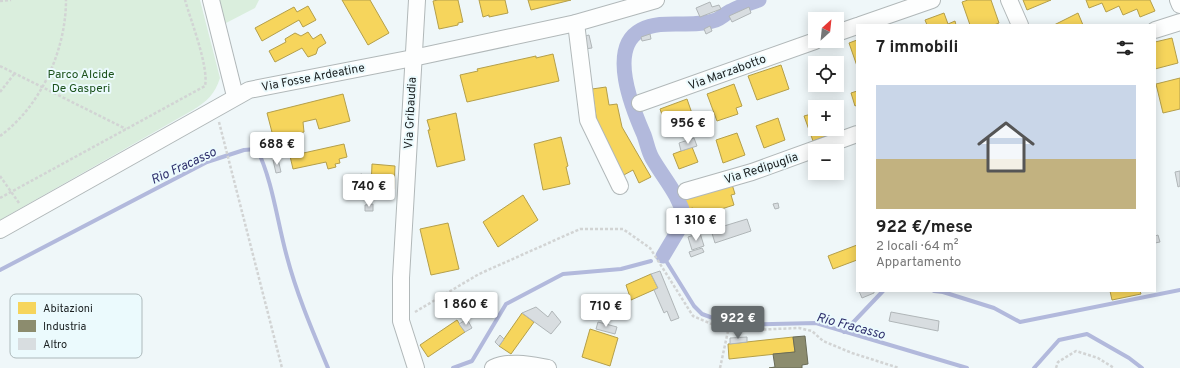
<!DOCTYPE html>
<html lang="it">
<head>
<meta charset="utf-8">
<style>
  :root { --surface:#fff; --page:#f6f6f6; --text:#222; --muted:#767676; --line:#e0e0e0; --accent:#656b6d }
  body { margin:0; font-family:Overpass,sans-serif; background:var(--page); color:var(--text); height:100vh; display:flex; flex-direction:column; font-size:15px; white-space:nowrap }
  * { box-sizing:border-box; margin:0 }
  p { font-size:13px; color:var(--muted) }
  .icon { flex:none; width:22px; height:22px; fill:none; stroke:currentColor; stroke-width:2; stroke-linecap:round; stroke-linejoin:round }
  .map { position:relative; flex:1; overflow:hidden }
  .side { position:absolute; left:856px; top:24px; width:300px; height:268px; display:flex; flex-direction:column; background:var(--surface); border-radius:0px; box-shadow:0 2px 10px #0003 }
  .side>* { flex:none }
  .needle { width:26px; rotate:27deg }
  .fabs { position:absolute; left:808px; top:12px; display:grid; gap:8px }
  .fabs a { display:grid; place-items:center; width:36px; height:36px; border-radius:0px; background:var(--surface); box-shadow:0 2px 10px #0003; font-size:20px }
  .price { position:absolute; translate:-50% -34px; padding:0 9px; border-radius:4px; background:#fff; color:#222; font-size:13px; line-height:26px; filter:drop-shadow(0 1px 2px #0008) }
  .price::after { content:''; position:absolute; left:50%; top:24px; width:12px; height:9px; margin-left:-6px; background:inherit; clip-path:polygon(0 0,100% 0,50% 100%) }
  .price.on { background:var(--accent); color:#fff }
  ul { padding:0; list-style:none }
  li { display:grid; align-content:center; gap:8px; height:212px; padding:0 20px }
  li+li { border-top:1px solid var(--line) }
  li span { display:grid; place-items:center; height:124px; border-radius:0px; color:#555 }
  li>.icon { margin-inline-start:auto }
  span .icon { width:72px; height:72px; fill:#fffc; stroke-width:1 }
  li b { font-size:17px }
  h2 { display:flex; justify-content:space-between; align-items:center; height:48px; padding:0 20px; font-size:17px }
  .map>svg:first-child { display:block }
  .green { fill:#daeedd }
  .homes { fill:#f6d55c; stroke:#b49f4a }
  .industry { fill:#8c8c6e; stroke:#6a6c57 }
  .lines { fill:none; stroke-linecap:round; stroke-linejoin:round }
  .stream { stroke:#b2b9dc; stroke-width:4 }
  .canal { stroke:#b2b9dc; stroke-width:15 }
  .building { fill:#d8dde0; stroke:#b0b6b8 }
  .minor-casing { stroke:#b1b8b9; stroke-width:18 }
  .path { stroke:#d2d4d4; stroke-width:2.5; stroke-dasharray:3 2; stroke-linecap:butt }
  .minor { stroke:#fdfefe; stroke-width:16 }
  .labels { text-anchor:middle; stroke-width:4; stroke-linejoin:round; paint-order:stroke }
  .street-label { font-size:12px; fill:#1b2021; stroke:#ebfafd }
  .park-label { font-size:12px; fill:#1d531d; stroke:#ebfafd }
  .water-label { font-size:13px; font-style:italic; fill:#2f306d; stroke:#ebfafd }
  .key { fill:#ebfafd; stroke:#adb9bb; stroke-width:1 }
  .key-label { font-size:11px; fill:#1b2021 }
</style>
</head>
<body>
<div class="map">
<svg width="1180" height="368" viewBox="0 0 1180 368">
  <rect width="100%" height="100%" fill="#eff7f9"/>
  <g class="green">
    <path d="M0,0H200L220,78C215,94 207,101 193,110L0,220Z"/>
    <polygon points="216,0 259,0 255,8 226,23 219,11"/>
  </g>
  <g class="homes">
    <polygon points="342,0 370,0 389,33 368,45"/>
    <polygon points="438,0 458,0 463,22 458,23 458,25 439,29 433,1"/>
    <polygon points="479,0 505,0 508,13 489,17 489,15 483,17"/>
    <polygon points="528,0 571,0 531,10"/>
    <polygon points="968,0 991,0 999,23 994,25 970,25 962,2"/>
    <polygon points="1023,0 1051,0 1027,10"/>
    <polygon points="1086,0 1150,0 1155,11 1140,17 1137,9 1123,15 1119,6 1106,12 1102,3 1089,8"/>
    <polygon points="308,6 316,20 303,27 299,20 262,41 255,28 294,7 297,12"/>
    <polygon points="944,13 948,24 955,21 956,25 927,25 925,20"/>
    <polygon points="1078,13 1083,25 1054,25"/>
    <polygon points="308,32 313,39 321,34 326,43 318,48 316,54 308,57 302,48 275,62 269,51 286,42 285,39 295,33 301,36"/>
    <polygon points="1172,38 1178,63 1155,69 1155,42"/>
    <polygon points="857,40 857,66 849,43"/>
    <polygon points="553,54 559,81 467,102 460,75 478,71 477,69 536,56 536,58"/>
    <polygon points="781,65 789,89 757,100 748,76"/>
    <polygon points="1180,78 1180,109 1163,113 1156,84"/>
    <polygon points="734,84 742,106 736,108 738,114 717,121 707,94"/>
    <polygon points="606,87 609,105 617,104 622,127 651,177 639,183 633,170 622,176 597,124 592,89"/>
    <polygon points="857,91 857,105 855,106 851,93"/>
    <polygon points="343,94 350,121 319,129 316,119 303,122 304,132 274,140 267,113"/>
    <polygon points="687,99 695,122 668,131 660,109"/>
    <polygon points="456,113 465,160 437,167 428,130 430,130 427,120"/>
    <polygon points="815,113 815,129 837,129 837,115 842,131 813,141 804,116"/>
    <polygon points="778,118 785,140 764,148 756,126"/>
    <polygon points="737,133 745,155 723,163 716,140"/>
    <polygon points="561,137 568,166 566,167 570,184 543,190 534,144"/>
    <polygon points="344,144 347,157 339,159 340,163 335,164 336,167 328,169 326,162 293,169 290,156"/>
    <polygon points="692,147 698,162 679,169 673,154"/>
    <polygon points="372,164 395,166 394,189 371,188"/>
    <polygon points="731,181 735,194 731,195 734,205 696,217 693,208 688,209 684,196"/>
    <polygon points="523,195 538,220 498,247 483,222"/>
    <polygon points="448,223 459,269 431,275 420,229"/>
    <polygon points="857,245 857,260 833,269 828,256"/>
    <polygon points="651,274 658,288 631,300 626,285"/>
    <polygon points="1110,291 1140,291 1141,294 1112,300"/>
    <polygon points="522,313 534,322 511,354 499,346"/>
    <polygon points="457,320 465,332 428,357 420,345"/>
    <polygon points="590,329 618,338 610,366 582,357"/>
    <polygon points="793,337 795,352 729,359 728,344"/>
  </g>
  <polygon class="industry" points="805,336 808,364 802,365 802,368 769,368 775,367 773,354 795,352 793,337"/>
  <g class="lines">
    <g class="stream">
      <polyline points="663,256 694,306 702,314 732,325 816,323 967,368"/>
      <path d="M0,270L207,162L244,150L257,149C273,182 277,221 287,257C297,295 313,332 328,368"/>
      <polyline points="934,291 943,292 994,308 1020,322 1180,290"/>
      <polyline points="844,332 883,291"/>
      <polyline points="453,368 472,361 506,304 563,274 621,269 651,261"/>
      <polyline points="1034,368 1059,340 1087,334 1129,358 1142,368"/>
    </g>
    <path class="canal" d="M663,256L685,219C679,194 664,179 652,158C648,151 647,143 644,135C633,110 607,48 641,30C663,18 692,29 716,20C721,18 726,13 731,11C740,6 750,3 759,0"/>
  </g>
  <g class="building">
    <polygon points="710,2 712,7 719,5 721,9 700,17 696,8"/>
    <polygon points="749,7 751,13 732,22 729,16"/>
    <polygon points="710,26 712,31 706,34 704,29"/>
    <polygon points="650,34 651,39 642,41 641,37"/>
    <polygon points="589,35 592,48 584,49 581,37"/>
    <polygon points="694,138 697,146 681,151 679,143"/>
    <polygon points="278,159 281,172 276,173 273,160"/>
    <polygon points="1180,171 1180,186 1178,187 1175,172"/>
    <polygon points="362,174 363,192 359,192 358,175"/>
    <polygon points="778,203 779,208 775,209 773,204"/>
    <polygon points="373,204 373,211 365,211 365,205"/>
    <polygon points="747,219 751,231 715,243 711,230"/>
    <polygon points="700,233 704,246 692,250 688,237"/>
    <polygon points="1158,235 1160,242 1155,243 1155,236"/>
    <polygon points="702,248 704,252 691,257 689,252"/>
    <polygon points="660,271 679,318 671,321 667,311 664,313 654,290 658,288 651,274"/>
    <polygon points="859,291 874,291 874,293 862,298"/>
    <polygon points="536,307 548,317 552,311 561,322 551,334 522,313"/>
    <polygon points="891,312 939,321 938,331 889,321"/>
    <polygon points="467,319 472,328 465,332 459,324"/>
    <polygon points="598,322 617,327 615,334 596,329"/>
    <polygon points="500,335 504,339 499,346 495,342"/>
    <polygon points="747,337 747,342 730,344 730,338"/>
  </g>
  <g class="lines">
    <defs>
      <g id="minor">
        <polyline points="211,0 235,96"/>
        <polyline points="1009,0 1020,25"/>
        <polyline points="1178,0 1180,5"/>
        <polyline points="576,23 588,120 620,186"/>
        <polyline points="860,25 932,0"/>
        <polyline points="1155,30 1180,22"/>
        <polyline points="837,33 857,26"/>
        <polyline points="640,103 815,41"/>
        <polyline points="686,191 752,172 857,134"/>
        <polyline points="0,230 249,90 413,58 576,23 656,0"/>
        <polyline points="416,368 401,321 401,278 417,0"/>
        <path d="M493,368C510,360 531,365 548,368"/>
      </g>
    </defs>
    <use href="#minor" class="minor-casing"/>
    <g class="path">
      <polyline points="0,1 11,0"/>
      <polyline points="0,66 126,129"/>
      <polyline points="0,92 15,73"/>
      <polyline points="219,122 282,368"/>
      <path d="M0,136C41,106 66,50 66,0"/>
      <polyline points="0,176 19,203"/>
      <path d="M0,198L205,86C209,67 191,21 185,0"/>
      <polyline points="415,312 479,274 580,229 623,229 650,248 693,316 728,331 799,328 812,331 823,341 852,353 899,368"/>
      <polyline points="720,368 728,331"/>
      <polyline points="1056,368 1058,362 1076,351 1098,358 1114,368"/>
    </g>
    <use href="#minor" class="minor"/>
  </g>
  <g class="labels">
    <g class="street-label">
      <text transform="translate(727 72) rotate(-20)" y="4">Via Marzabotto</text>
      <text transform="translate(313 77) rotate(-11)" y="4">Via Fosse Ardeatine</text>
      <text transform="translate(410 113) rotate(-87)" y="4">Via Gribaudia</text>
      <text transform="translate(761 168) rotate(-18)" y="4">Via Redipuglia</text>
    </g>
    <g class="park-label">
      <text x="81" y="78">Parco Alcide<tspan x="81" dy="14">De Gasperi</tspan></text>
    </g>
    <g class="water-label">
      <text transform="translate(183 165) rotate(-25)" y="5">Rio Fracasso</text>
      <text transform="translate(851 325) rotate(15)" y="5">Rio Fracasso</text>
    </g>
  </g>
  <rect x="10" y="294" width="132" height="64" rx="6" class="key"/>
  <rect x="18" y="302" width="18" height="12" fill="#f6d55c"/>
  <rect x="18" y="320" width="18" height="12" fill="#8c8c6e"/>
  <rect x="18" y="338" width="18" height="12" fill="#d8dde0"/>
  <g class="key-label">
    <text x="43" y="312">Abitazioni</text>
    <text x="43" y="330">Industria</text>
    <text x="43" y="348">Altro</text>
  </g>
</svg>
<div class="fabs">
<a><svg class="needle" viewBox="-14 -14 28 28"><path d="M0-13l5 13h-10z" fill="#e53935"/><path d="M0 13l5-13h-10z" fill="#767676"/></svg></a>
<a><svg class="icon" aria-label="locate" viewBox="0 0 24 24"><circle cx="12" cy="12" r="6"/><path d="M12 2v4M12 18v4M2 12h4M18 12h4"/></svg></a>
<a>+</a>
<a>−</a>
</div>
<b class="price" style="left:688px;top:145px">956 €</b>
<b class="price" style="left:277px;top:166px">688 €</b>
<b class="price" style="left:369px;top:208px">740 €</b>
<b class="price" style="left:696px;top:242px">1 310 €</b>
<b class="price" style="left:466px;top:326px">1 860 €</b>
<b class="price" style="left:606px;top:328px">710 €</b>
<b class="price on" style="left:738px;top:340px">922 €</b>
<section class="side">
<h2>7 immobili<svg class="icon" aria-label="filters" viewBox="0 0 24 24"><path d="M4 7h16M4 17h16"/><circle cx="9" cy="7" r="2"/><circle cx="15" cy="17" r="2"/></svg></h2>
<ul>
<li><span style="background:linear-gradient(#c9d6e8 60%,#c2b280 0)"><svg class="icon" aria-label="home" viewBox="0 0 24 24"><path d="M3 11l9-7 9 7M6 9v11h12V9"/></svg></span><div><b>922 €/mese</b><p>2 locali · 64 m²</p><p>Appartamento</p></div></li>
</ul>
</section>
</div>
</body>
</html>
